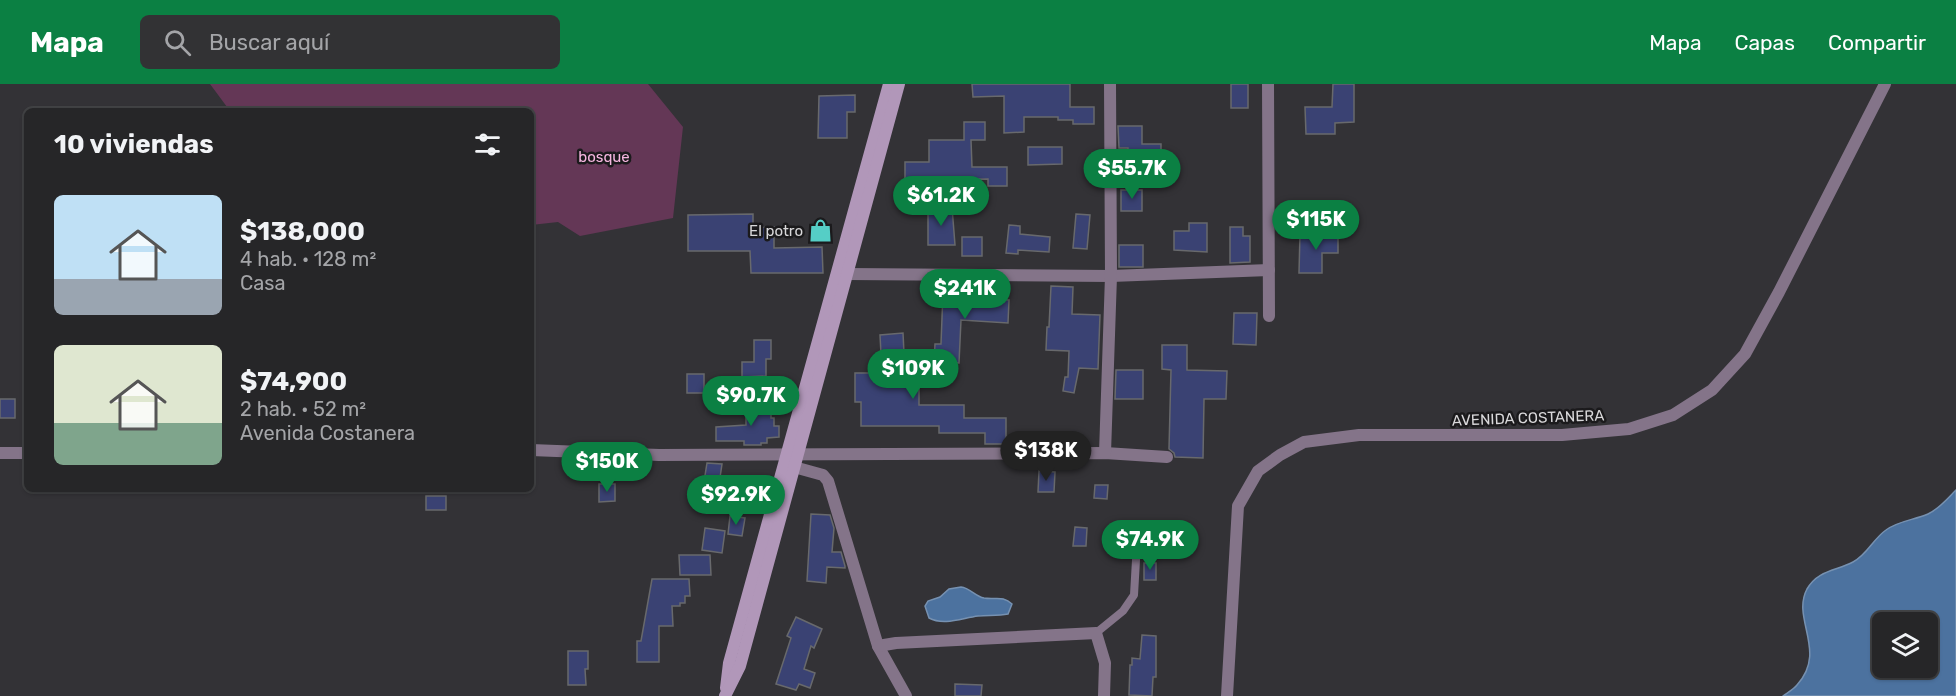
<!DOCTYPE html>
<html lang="es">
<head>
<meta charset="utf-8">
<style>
  :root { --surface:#262628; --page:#323234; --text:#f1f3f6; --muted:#a4a5a8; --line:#424345; --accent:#0b8043 }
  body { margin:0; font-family:Rubik,sans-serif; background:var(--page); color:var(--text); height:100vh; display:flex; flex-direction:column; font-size:22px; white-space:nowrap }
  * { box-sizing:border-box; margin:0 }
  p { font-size:20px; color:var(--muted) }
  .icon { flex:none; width:33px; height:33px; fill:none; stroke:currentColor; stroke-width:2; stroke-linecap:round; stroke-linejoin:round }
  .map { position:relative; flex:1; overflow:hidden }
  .panel { position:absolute; left:24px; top:24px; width:510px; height:384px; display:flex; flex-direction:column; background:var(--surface); border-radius:9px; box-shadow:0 2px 4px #0004,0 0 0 2px var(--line) }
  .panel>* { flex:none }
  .controls { position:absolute; left:1872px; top:528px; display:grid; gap:12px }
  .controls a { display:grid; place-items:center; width:66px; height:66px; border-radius:9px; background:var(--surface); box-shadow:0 2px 4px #0004,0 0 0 2px var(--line); font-size:30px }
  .price { position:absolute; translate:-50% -51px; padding:0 14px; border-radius:21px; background:var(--accent); color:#fff; font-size:20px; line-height:39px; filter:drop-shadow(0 2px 3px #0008) }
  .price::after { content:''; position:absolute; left:50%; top:36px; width:18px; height:14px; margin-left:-9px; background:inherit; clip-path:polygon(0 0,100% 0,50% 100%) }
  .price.on { background:#222; color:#fff }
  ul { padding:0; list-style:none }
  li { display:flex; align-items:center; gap:18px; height:150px; padding:0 30px }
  li span { display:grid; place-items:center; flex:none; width:168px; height:120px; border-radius:9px; color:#555 }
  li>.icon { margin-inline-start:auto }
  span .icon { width:72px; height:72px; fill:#fffc; stroke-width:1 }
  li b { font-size:26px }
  h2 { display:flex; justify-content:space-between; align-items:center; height:72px; padding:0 30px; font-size:26px }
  header { display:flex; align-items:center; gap:36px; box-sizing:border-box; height:84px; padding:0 30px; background:var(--accent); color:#fff }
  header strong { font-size:28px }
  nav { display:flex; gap:33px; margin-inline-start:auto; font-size:21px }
  .search { width:420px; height:54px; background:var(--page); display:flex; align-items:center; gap:15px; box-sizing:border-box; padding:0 21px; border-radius:9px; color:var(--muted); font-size:22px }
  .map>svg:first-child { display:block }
  .green { fill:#643756 }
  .water { fill:#4c729f; stroke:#7691b1; stroke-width:1.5; fill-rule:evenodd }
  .building { fill:#3a4273; stroke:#68696c; stroke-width:1.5 }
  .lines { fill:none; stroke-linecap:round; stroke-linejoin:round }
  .service { stroke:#847489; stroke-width:8 }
  .minor { stroke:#847489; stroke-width:12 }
  .tertiary { stroke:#847489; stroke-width:12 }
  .secondary { stroke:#b197b9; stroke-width:12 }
  .labels { text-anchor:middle; stroke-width:5; stroke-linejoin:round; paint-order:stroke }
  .park-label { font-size:15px; fill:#f6b6e0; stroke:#1b1a1c }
  .poi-label { font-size:15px; fill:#d9d8da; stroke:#1b1a1c; text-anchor:end }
  .street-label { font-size:15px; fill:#d9d8da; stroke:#1b1a1c }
</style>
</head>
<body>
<header>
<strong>Mapa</strong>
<div class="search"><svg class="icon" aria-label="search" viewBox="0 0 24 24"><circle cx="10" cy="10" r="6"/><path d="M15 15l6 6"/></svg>Buscar aquí</div>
<nav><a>Mapa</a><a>Capas</a><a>Compartir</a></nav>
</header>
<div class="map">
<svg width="1956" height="612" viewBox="0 0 1956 612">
  <rect width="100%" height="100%" fill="#333236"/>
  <polygon class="green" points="210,0 648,0 683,43 673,134 580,152 558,138 531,141 531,27 230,27"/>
  <g class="water">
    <path d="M1956,406V612H1783C1787,609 1794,605 1797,601C1828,567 1791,535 1807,505C1818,486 1836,487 1853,478C1867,471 1873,455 1886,446C1898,437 1914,436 1928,430C1939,425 1948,414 1956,406ZM1882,538H1928V584H1882Z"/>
    <path d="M961,503C970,504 975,512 984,514C995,516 1003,511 1012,520L1008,530C998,532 988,531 978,532C962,534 944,542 929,534L925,522L928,517L940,513L949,505Z"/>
  </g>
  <g class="building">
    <polygon points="972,0 1070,0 1070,23 1094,23 1094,40 1073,40 1073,36 1058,36 1058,33 1024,33 1024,48 1004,49 1004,12 973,13"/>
    <rect x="1231" y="0" width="17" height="24"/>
    <polygon points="1333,0 1354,0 1354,38 1335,39 1335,50 1306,50 1305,23 1332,23"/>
    <polygon points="855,11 855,28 847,28 847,54 818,54 819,12"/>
    <polygon points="964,38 985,38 985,56 971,56 972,83 1007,83 1007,102 988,102 988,95 905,96 905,78 929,78 929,56 964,56"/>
    <polygon points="1118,42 1142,42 1142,60 1161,60 1161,78 1128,78 1128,64 1119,64"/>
    <polygon points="1028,63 1062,63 1062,80 1028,81"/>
    <rect x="1121" y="106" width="21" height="21"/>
    <polygon points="952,123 955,161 928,161 928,124"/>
    <polygon points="753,130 753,144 774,143 774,164 822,163 823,189 751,189 750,167 688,167 688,131"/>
    <polygon points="1076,130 1090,131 1087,165 1073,164"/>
    <polygon points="1189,139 1207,139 1207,168 1174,166 1174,147 1189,147"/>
    <polygon points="1009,141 1020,142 1020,150 1050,153 1049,168 1018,166 1018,170 1006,169"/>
    <polygon points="1230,143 1243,143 1243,152 1250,152 1250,178 1230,179"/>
    <polygon points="1300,150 1338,150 1338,169 1322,169 1322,189 1299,189"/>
    <rect x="962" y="153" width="20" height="19"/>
    <rect x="1119" y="161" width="24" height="22"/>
    <polygon points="1051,202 1073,203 1072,230 1100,231 1098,285 1079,284 1074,309 1063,307 1065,293 1068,293 1069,267 1046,266 1047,243 1049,243"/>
    <polygon points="964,207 983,208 983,215 1009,216 1008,239 961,236 959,279 934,278 935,260 941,260 943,208 964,209"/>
    <polygon points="1234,229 1257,229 1256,261 1233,260"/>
    <polygon points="903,249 905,289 919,289 919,321 964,321 964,334 1006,334 1006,360 985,360 985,349 939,349 939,342 861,342 861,318 855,318 855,289 882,289 880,251"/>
    <polygon points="754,256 771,256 771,275 766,275 766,292 742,293 742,278 754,278"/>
    <polygon points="1162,261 1187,261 1187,286 1227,287 1226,315 1204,315 1203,374 1175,373 1174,369 1169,365 1171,286 1162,285"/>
    <polygon points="1116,286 1143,286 1143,315 1115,315"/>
    <rect x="687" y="290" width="17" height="19"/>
    <rect x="0" y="315" width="15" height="19"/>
    <polygon points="746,321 771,321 771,334 774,334 774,342 779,342 779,353 767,354 767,359 761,359 761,361 744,361 744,357 716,357 716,343 746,341"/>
    <polygon points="707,379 722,380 718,407 703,404"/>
    <polygon points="1039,387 1055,388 1054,408 1038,408"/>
    <polygon points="599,400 615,400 615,417 599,418"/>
    <polygon points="1095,401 1108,401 1107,415 1094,414"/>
    <rect x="426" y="412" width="20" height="14"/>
    <polygon points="811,430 830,431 834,444 832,468 841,468 845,482 845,484 827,483 826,499 807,497"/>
    <polygon points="730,432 745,434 742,452 728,450"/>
    <polygon points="1075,443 1087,444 1086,462 1073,462"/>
    <polygon points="705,444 725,447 722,469 702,466"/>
    <polygon points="679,471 710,471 711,491 680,491"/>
    <rect x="1144" y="479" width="12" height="17"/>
    <polygon points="652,495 689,495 690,512 685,512 685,519 680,519 680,522 672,522 673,542 659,542 659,578 637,578 637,557 641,557"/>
    <polygon points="796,533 822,545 814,564 811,562 804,585 815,589 810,604 799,600 796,606 776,600 791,554 787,552"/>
    <polygon points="1142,551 1156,552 1156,593 1153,593 1152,612 1129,611 1130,581 1132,581 1132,574 1140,575"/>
    <polygon points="568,567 588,567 588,585 585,585 586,601 568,601"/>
    <polygon points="955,600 982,601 981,612 955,612"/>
  </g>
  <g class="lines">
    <polyline class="service" points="1096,549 1123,527 1134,511 1138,441"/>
    <g class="minor">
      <polyline points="1268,0 1269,232"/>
      <polyline points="847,190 1111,192 1269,186"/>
      <polyline points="531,366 659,371 1105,369 1167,373"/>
      <polyline points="0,369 27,369"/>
      <polyline points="1105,369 1111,192 1110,0"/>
      <polyline points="794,383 823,391 828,397 878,562 906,612"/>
      <polyline points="878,562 896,559 1096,549 1105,579 1104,612"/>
    </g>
    <polyline class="tertiary" points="1227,612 1238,422 1258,387 1280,371 1304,358 1359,351 1562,351 1629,345 1673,331 1712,306 1745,270 1779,208 1885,0"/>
    <g class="secondary">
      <polyline points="726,604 729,579 889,0"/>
      <polyline points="725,612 740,582 899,0"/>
    </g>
  </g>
  <defs>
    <symbol id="shop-bare" viewBox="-9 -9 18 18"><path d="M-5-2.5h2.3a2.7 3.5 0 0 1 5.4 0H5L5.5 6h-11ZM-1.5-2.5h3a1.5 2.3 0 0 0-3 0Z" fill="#55cec6" stroke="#1b1a1c" stroke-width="2.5" paint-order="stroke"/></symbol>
  </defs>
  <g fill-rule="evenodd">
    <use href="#shop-bare" x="804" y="130" width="33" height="33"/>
  </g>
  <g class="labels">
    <g class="park-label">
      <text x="604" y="78">bosque</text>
    </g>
    <g class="poi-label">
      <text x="803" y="152">El potro</text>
    </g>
    <g class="street-label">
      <text transform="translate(1528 334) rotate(-2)" y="5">AVENIDA COSTANERA</text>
    </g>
  </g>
</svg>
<div class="controls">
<a><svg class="icon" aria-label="layers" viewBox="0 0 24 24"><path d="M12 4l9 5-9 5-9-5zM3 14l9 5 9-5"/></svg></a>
</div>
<b class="price" style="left:1132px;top:116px">$55.7K</b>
<b class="price" style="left:941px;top:143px">$61.2K</b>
<b class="price" style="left:1316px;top:167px">$115K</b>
<b class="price" style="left:965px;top:236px">$241K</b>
<b class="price" style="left:913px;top:316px">$109K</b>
<b class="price" style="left:751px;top:343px">$90.7K</b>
<b class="price on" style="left:1046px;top:398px">$138K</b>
<b class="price" style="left:607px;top:409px">$150K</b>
<b class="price" style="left:736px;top:442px">$92.9K</b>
<b class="price" style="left:1150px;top:487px">$74.9K</b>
<section class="panel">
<h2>10 viviendas<svg class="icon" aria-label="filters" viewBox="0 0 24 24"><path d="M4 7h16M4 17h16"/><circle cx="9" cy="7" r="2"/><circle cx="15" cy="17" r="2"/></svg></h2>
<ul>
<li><span style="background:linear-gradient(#bfe0f5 70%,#9aa5b1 0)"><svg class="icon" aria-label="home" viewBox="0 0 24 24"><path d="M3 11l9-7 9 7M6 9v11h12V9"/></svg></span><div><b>$138,000</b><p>4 hab. · 128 m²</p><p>Casa</p></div></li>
<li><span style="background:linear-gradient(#dfe7d0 65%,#7fa58c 0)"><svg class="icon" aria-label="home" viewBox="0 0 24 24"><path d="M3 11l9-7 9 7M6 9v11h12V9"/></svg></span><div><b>$74,900</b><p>2 hab. · 52 m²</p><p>Avenida Costanera</p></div></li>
</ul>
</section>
</div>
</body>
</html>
